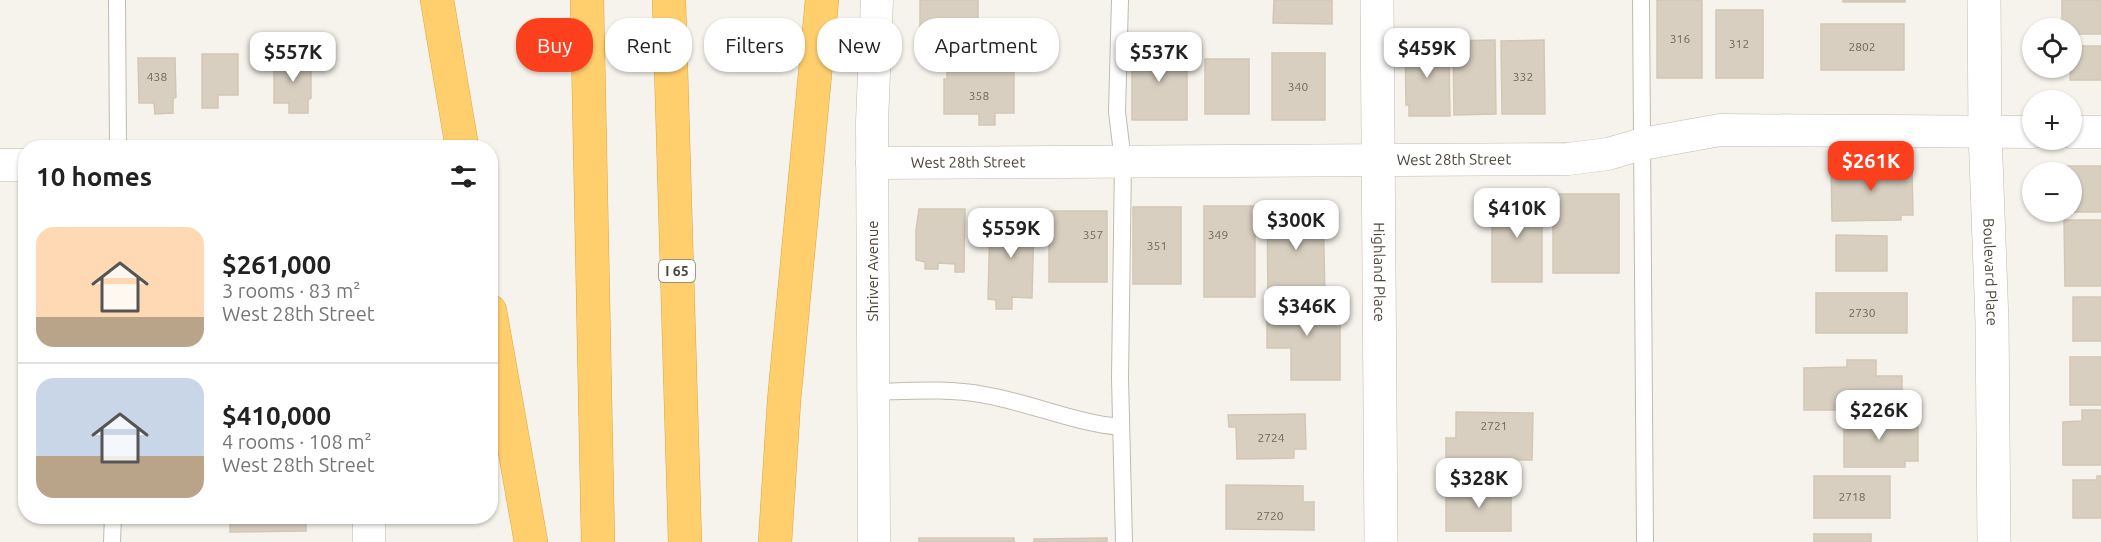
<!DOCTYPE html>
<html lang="en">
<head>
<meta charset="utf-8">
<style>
  :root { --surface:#fff; --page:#f6f6f6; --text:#222; --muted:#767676; --line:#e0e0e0; --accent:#fc3f1d }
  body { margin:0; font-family:Ubuntu,sans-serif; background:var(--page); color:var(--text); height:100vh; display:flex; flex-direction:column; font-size:22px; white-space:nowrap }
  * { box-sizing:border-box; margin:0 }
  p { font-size:20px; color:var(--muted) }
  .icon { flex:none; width:33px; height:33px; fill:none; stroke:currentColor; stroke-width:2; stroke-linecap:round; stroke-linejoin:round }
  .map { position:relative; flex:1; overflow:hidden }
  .details { position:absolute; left:18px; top:140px; width:480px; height:384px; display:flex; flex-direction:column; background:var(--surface); border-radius:24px; box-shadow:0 2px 4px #0004 }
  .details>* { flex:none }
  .hud { position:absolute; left:516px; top:18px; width:570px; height:54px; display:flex; gap:12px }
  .controls { position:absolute; left:2022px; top:18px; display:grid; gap:12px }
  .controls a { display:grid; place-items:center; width:60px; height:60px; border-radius:50%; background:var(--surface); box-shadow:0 2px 4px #0004; font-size:30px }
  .price { position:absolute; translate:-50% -51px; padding:0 14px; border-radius:12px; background:#fff; color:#222; font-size:20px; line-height:39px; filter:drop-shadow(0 2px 3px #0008) }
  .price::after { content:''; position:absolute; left:50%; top:36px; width:18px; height:14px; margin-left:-9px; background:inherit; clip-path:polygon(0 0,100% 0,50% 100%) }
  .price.current { background:var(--accent); color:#fff }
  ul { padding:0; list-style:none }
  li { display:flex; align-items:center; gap:18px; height:150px; padding:0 18px }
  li+li { border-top:2px solid var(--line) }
  li span { display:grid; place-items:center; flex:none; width:168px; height:120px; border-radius:18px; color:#555 }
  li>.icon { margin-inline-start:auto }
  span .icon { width:72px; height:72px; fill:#fffc; stroke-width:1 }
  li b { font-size:26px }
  h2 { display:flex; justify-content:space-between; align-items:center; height:72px; padding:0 18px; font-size:26px }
  .pill { padding:0 21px; border-radius:24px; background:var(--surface); box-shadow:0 2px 4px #0004; font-size:21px; line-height:54px }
  .pill.current { background:var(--accent); color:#fff }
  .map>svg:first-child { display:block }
  .building { fill:#d8cfc1; stroke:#d3c7b4; stroke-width:1.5 }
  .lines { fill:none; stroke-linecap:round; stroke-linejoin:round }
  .service-casing { stroke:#c2bbae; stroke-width:18 }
  .minor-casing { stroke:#c2bbae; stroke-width:33 }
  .tertiary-casing { stroke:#c2bbae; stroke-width:34 }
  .motorway-casing { stroke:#e0a43c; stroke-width:34 }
  .service { stroke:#fff; stroke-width:16 }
  .minor { stroke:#fff; stroke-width:32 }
  .tertiary { stroke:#fff; stroke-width:33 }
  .motorway { stroke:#ffcf6e; stroke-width:33 }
  .labels { text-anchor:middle; stroke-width:4.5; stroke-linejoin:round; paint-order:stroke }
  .number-label { font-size:12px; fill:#6e675b }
  .shield { fill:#fff; stroke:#817c74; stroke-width:1.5 }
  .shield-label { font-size:14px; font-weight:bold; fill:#4b4439 }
  .street-label { font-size:15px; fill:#4b4439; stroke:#fff }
</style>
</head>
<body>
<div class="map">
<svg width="2101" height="542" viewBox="0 0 2101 542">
  <rect width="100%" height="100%" fill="#f6f3ec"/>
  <g class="building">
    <rect x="920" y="0" width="58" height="62"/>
    <polygon points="1274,0 1332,0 1332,24 1273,23"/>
    <rect x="1657" y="0" width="45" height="78"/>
    <rect x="1843" y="0" width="62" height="2"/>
    <polygon points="2062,0 2101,0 2101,34 2072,34 2072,28 2062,28"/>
    <rect x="1716" y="10" width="47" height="68"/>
    <rect x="1821" y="24" width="83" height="46"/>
    <polygon points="1437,38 1437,57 1449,56 1450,116 1409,116 1409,105 1406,105 1405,39"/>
    <polygon points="1495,40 1496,114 1454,115 1453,41"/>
    <polygon points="1544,40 1545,114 1502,114 1501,41"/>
    <rect x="1132" y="46" width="55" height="74"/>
    <polygon points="2072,46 2101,46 2101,80 2070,80"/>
    <rect x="1272" y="53" width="53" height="67"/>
    <polygon points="202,54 238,54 238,95 218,95 218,108 202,108"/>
    <polygon points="274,57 311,57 311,98 308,100 308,113 289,113 289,103 274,103"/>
    <polygon points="138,58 175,58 176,97 173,99 173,113 155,114 154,103 139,103"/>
    <rect x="1205" y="59" width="44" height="55"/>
    <polygon points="947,72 1014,72 1014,113 995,113 995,125 979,125 979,114 944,114 944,79 947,79"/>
    <polygon points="1900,163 1900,169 1912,169 1913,215 1901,215 1901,220 1832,221 1831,164"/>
    <polygon points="2068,166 2101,166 2101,212 2051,212 2072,212 2072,172 2068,172"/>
    <rect x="1553" y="194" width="66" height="79"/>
    <rect x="1492" y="196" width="50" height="86"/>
    <polygon points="1323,204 1325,297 1268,298 1267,205"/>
    <rect x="1204" y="206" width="51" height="91"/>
    <rect x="1133" y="207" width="48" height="77"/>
    <polygon points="919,209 965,209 964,272 955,272 955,264 938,263 938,269 925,269 925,262 916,260 916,230"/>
    <rect x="1049" y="211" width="58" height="71"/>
    <polygon points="993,213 1028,214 1028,220 1034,220 1032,298 1012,297 1012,309 996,309 996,300 988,299 990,223 993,223"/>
    <polygon points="2064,220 2101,220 2101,286 2065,286"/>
    <polygon points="1836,235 1887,236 1887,271 1836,271"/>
    <rect x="1816" y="293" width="91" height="40"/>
    <rect x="2073" y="297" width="28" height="44"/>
    <polygon points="1267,301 1340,301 1340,380 1291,380 1291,348 1267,348"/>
    <rect x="2070" y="357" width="31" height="48"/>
    <polygon points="1847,360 1876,360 1876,376 1902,376 1902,403 1876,403 1877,410 1804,410 1804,368 1847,367"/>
    <polygon points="2082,410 2101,410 2101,465 2063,465 2063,422 2082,421"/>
    <polygon points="1456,412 1533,413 1532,460 1446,459 1446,438 1456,438"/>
    <polygon points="1844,413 1902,413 1902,427 1918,427 1918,461 1905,461 1905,467 1844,467"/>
    <polygon points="1305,414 1306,449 1294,449 1294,458 1237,459 1236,427 1229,427 1228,415"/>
    <rect x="1814" y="476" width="76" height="42"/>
    <polygon points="2097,476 2101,476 2101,518 2073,518 2073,480 2097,480"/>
    <polygon points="1226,485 1303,486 1303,502 1314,502 1314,530 1226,529"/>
    <polygon points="1511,486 1511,531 1446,531 1446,487"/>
    <polygon points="230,516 306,516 306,531 230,532"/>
    <rect x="1814" y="534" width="57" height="8"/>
    <rect x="919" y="538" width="95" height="4"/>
    <polygon points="1107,538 1107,542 1034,542 1034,539"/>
  </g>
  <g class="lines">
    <defs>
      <g id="service">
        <polyline points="117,0 118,147"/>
        <polyline points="1120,0 1117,112 1123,161 1120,378 1124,542"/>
        <polyline points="1641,0 1645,542"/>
        <path d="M873,392C911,391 948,388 985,395C1031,403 1074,423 1121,427"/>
        <polyline points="112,542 113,516"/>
      </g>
      <g id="minor">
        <polyline points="2072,132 2101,132"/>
        <path id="s1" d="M872,163L1568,159L1608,154L1642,144L1720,130L2032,132"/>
        <polyline points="0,165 26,165"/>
        <polyline points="369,516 369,542"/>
        <polyline points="874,542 872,122 877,0"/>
      </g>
      <g id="tertiary">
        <path id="s2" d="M1377,0L1381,542"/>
        <path id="s3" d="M1984,0L1985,132L1992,322L1994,542"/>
      </g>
      <g id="motorway">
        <polyline points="437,0 462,147"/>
        <polyline points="587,0 598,542"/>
        <polyline points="669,0 685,542"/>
        <polyline points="490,311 531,542"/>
        <polyline points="775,542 784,401 822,0"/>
      </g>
    </defs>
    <use href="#service" class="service-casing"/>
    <use href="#minor" class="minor-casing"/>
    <use href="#tertiary" class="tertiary-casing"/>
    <use href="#motorway" class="motorway-casing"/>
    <use href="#service" class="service"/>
    <use href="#minor" class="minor"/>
    <use href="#tertiary" class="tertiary"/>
    <use href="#motorway" class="motorway"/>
  </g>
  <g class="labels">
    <g class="number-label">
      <text x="1680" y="43">316</text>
      <text x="1739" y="48">312</text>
      <text x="1862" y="51">2802</text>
      <text x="157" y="81">438</text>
      <text x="1523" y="81">332</text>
      <text x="1298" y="91">340</text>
      <text x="979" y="100">358</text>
      <text x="1093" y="239">357</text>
      <text x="1218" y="239">349</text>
      <text x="1157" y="250">351</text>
      <text x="1862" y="317">2730</text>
      <text x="1494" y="430">2721</text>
      <text x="1271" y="442">2724</text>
      <text x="1852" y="501">2718</text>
      <text x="1270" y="520">2720</text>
    </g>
    <rect class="shield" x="659" y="260" width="36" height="22" rx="4.5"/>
    <g class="shield-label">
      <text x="677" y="276">I 65</text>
    </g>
    <g class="street-label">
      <text dy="5" stroke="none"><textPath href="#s1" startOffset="582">West 28th Street</textPath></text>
      <text dy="5" stroke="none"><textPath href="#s1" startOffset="96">West 28th Street</textPath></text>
      <text transform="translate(873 271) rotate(-90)" y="5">Shriver Avenue</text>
      <text dy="5" stroke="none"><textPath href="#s2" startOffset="272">Highland Place</textPath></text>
      <text dy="5" stroke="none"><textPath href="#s3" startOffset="272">Boulevard Place</textPath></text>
    </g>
  </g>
</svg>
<div class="controls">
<a><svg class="icon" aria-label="locate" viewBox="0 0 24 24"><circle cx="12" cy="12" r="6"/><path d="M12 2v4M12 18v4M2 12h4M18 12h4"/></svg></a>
<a>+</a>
<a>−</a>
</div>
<b class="price" style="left:1427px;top:79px">$459K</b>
<b class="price" style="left:293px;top:83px">$557K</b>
<b class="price" style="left:1159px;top:83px">$537K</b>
<b class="price current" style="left:1871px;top:192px">$261K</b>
<b class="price" style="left:1517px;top:239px">$410K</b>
<b class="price" style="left:1296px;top:251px">$300K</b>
<b class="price" style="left:1011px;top:259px">$559K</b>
<b class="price" style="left:1307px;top:337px">$346K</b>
<b class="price" style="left:1879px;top:441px">$226K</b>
<b class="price" style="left:1479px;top:509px">$328K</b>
<div class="hud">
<a class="pill current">Buy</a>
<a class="pill">Rent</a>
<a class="pill">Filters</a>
<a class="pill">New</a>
<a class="pill">Apartment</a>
</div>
<section class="details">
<h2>10 homes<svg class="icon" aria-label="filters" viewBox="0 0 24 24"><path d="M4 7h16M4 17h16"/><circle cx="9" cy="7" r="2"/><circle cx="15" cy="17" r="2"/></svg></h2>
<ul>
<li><span style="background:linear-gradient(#ffd9b3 75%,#b9a48a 0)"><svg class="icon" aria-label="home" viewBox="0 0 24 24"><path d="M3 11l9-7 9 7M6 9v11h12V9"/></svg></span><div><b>$261,000</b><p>3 rooms · 83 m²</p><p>West 28th Street</p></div></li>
<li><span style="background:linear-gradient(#c9d6e8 65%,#b9a48a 0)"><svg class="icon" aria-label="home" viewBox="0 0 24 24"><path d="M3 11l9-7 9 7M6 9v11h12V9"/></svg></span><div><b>$410,000</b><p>4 rooms · 108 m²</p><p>West 28th Street</p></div></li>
</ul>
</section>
</div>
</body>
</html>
